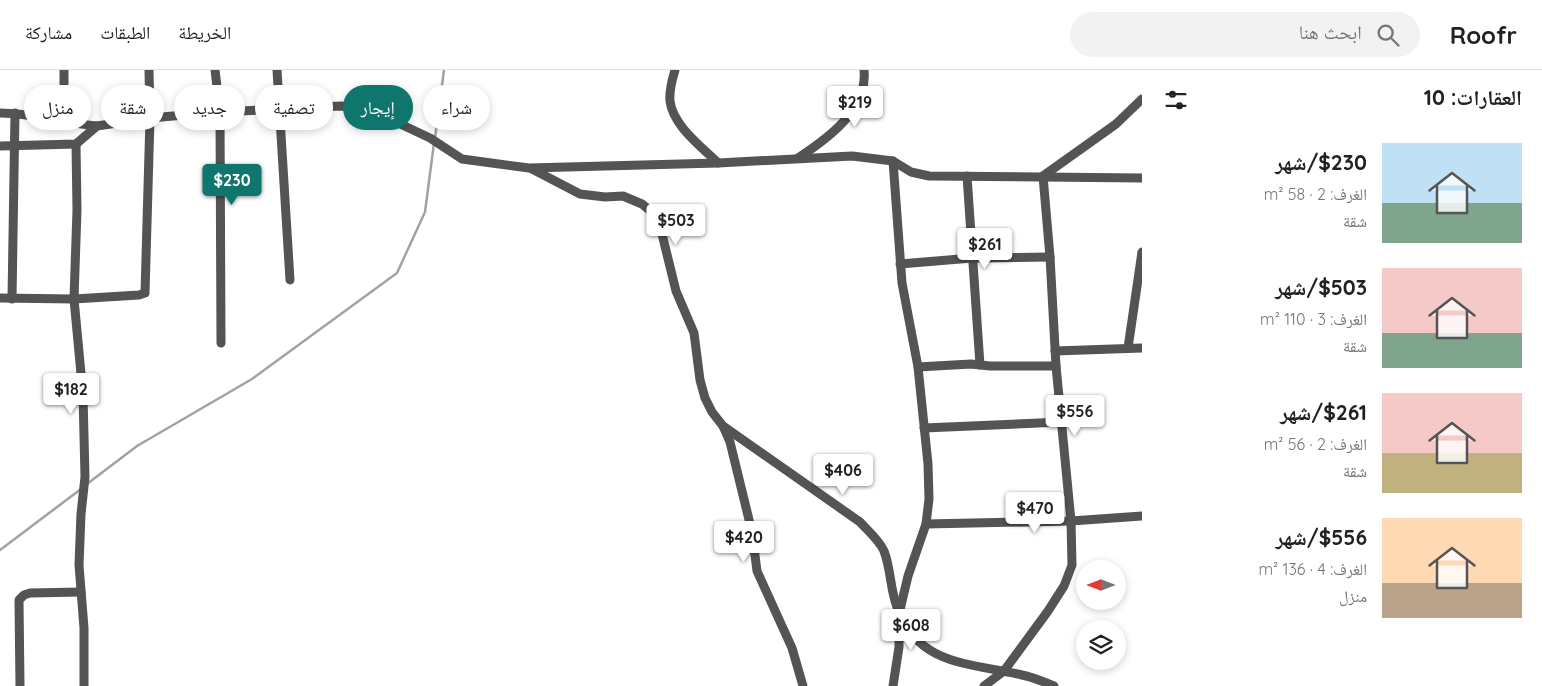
<!DOCTYPE html>
<html lang="ar">
<head>
<meta charset="utf-8">
<style>
  :root { --surface:#fff; --page:#f2f2f2; --text:#222; --muted:#767676; --line:#e0e0e0; --accent:#0f766e }
  body { margin:0; font-family:Quicksand,"Noto Naskh Arabic",sans-serif; background:var(--page); color:var(--text); direction:rtl; height:100vh; display:flex; flex-direction:column; font-size:19px; white-space:nowrap }
  * { box-sizing:border-box; margin:0 }
  p { font-size:16px; color:var(--muted) }
  .icon { flex:none; width:28px; height:28px; fill:none; stroke:currentColor; stroke-width:2; stroke-linecap:round; stroke-linejoin:round }
  .map { position:relative; flex:1; overflow:hidden; direction:ltr }
  .sheet { display:flex; flex-direction:column; background:var(--surface); width:400px }
  .sheet>* { flex:none }
  .banner { position:absolute; left:15px; top:15px; width:475px; height:45px; direction:rtl; display:flex; gap:10px }
  .needle { width:32px; rotate:270deg }
  .controls { position:absolute; left:1076px; top:490px; display:grid; gap:10px }
  .controls a { display:grid; place-items:center; width:50px; height:50px; border-radius:50%; background:var(--surface); box-shadow:0 2px 8px #0003; font-size:25px }
  .price { position:absolute; translate:-50% -42px; padding:0 11px; border-radius:5px; background:#fff; color:#222; font-size:16px; line-height:32px; filter:drop-shadow(0 1px 2px #0008) }
  .price::after { content:''; position:absolute; left:50%; top:30px; width:15px; height:11px; margin-left:-8px; background:inherit; clip-path:polygon(0 0,100% 0,50% 100%) }
  .price.selected { background:var(--accent); color:#fff }
  ul { padding:0; list-style:none }
  li { display:flex; align-items:center; gap:15px; height:125px; padding:0 20px }
  li span { display:grid; place-items:center; flex:none; width:140px; height:100px; border-radius:0px; color:#555 }
  li>.icon { margin-inline-start:auto }
  span .icon { width:60px; height:60px; fill:#fffc; stroke-width:1 }
  li b { font-size:21px }
  h2 { display:flex; justify-content:space-between; align-items:center; height:60px; padding:0 20px; font-size:21px }
  .pill { padding:0 18px; border-radius:22px; background:var(--surface); box-shadow:0 2px 8px #0003; font-size:18px; line-height:45px }
  .pill.selected { background:var(--accent); color:#fff }
  header { display:flex; align-items:center; gap:30px; box-sizing:border-box; height:70px; padding:0 25px; background:var(--surface); border-bottom:1px solid var(--line) }
  header strong { font-size:24px }
  nav { display:flex; gap:28px; margin-inline-start:auto; font-size:18px }
  .search { width:350px; height:45px; background:var(--page); display:flex; align-items:center; gap:12px; box-sizing:border-box; padding:0 18px; border-radius:28px; color:var(--muted); font-size:19px }
  main { display:flex; flex:1; min-height:0 }
  .map>svg:first-child { display:block }
  .lines { fill:none; stroke-linecap:round; stroke-linejoin:round }
  .stream { stroke:#a2a2a2; stroke-width:2.5 }
  .street { stroke:#545454; stroke-width:9 }
</style>
</head>
<body>
<header>
<strong>Roofr</strong>
<div class="search"><svg class="icon" aria-label="search" viewBox="0 0 24 24"><circle cx="10" cy="10" r="6"/><path d="M15 15l6 6"/></svg>ابحث هنا</div>
<nav><a>الخريطة</a><a>الطبقات</a><a>مشاركة</a></nav>
</header>
<main>
<section class="sheet">
<h2>العقارات: 10<svg class="icon" aria-label="filters" viewBox="0 0 24 24"><path d="M4 7h16M4 17h16"/><circle cx="9" cy="7" r="2"/><circle cx="15" cy="17" r="2"/></svg></h2>
<ul>
<li><span style="background:linear-gradient(#bfe0f5 60%,#7fa58c 0)"><svg class="icon" aria-label="home" viewBox="0 0 24 24"><path d="M3 11l9-7 9 7M6 9v11h12V9"/></svg></span><div><b>$230/شهر</b><p>الغرف: 2 · 58 m²</p><p>شقة</p></div></li>
<li><span style="background:linear-gradient(#f6c9c9 65%,#7fa58c 0)"><svg class="icon" aria-label="home" viewBox="0 0 24 24"><path d="M3 11l9-7 9 7M6 9v11h12V9"/></svg></span><div><b>$503/شهر</b><p>الغرف: 3 · 110 m²</p><p>شقة</p></div></li>
<li><span style="background:linear-gradient(#f6c9c9 60%,#c2b280 0)"><svg class="icon" aria-label="home" viewBox="0 0 24 24"><path d="M3 11l9-7 9 7M6 9v11h12V9"/></svg></span><div><b>$261/شهر</b><p>الغرف: 2 · 56 m²</p><p>شقة</p></div></li>
<li><span style="background:linear-gradient(#ffd9b3 65%,#b9a48a 0)"><svg class="icon" aria-label="home" viewBox="0 0 24 24"><path d="M3 11l9-7 9 7M6 9v11h12V9"/></svg></span><div><b>$556/شهر</b><p>الغرف: 4 · 136 m²</p><p>منزل</p></div></li>
</ul>
</section>
<div class="map">
<svg width="1142" height="616" viewBox="0 0 1142 616">
  <rect width="100%" height="100%" fill="#fff"/>
  <g class="lines">
    <g class="stream">
      <polyline points="435,68 444,0"/>
      <polyline points="87,414 137,376 252,309 397,203 425,142 434,73"/>
      <polyline points="0,480 81,419"/>
    </g>
    <g class="street">
      <polyline points="64,0 64,52"/>
      <polyline points="215,0 220,42 221,273"/>
      <polyline points="277,0 290,210"/>
      <path d="M675,0C672,10 669,21 670,31C673,56 702,77 718,93"/>
      <path d="M0,43C33,43 64,53 97,56"/>
      <polyline points="76,74 77,140 74,229 83,325 85,407 81,444 79,495 84,558 84,616"/>
      <polyline points="0,76 76,74 97,56 150,48 220,42 340,36 359,37 396,52 430,68 462,89 529,98 718,93 852,86 893,91 911,102 929,106 1142,108"/>
      <path d="M798,88C827,69 868,40 864,0"/>
      <polyline points="532,99 580,124 605,127 623,126 642,134 653,143 660,156 676,221 694,263 700,310 705,328 712,342 723,356 730,372 752,462 757,501 792,578 803,616"/>
      <polyline points="967,106 980,295"/>
      <polyline points="900,194 972,188 1050,187"/>
      <polyline points="0,228 74,229 139,225 145,223 150,48 149,0"/>
      <polyline points="12,229 15,43"/>
      <polyline points="1128,278 1142,182"/>
      <polyline points="1055,281 1142,278"/>
      <polyline points="918,297 971,294 990,296 1056,296"/>
      <path d="M723,356L860,452C868,461 879,470 884,481C891,499 890,519 897,537C917,596 971,593 1022,605C1033,607 1044,612 1054,616"/>
      <polyline points="924,358 1062,352"/>
      <polyline points="926,454 1071,451 1142,446"/>
      <polyline points="20,616 19,530 24,525 30,523 81,522"/>
      <polyline points="893,616 899,577 899,544 908,506 926,454 929,429 928,394 918,297 902,213 893,91"/>
      <polyline points="984,616 1004,601 1048,541 1064,516 1072,495 1071,451 1056,296 1050,187 1043,106 1116,54 1142,29"/>
    </g>
  </g>
</svg>
<div class="controls">
<a><svg class="needle" viewBox="-14 -14 28 28"><path d="M0-13l5 13h-10z" fill="#e53935"/><path d="M0 13l5-13h-10z" fill="#767676"/></svg></a>
<a><svg class="icon" aria-label="layers" viewBox="0 0 24 24"><path d="M12 4l9 5-9 5-9-5zM3 14l9 5 9-5"/></svg></a>
</div>
<b class="price" style="left:855px;top:58px">$219</b>
<b class="price selected" style="left:232px;top:136px">$230</b>
<b class="price" style="left:676px;top:176px">$503</b>
<b class="price" style="left:985px;top:200px">$261</b>
<b class="price" style="left:71px;top:345px">$182</b>
<b class="price" style="left:1075px;top:367px">$556</b>
<b class="price" style="left:843px;top:426px">$406</b>
<b class="price" style="left:1035px;top:464px">$470</b>
<b class="price" style="left:744px;top:493px">$420</b>
<b class="price" style="left:911px;top:581px">$608</b>
<div class="banner">
<a class="pill">شراء</a>
<a class="pill selected">إيجار</a>
<a class="pill">تصفية</a>
<a class="pill">جديد</a>
<a class="pill">شقة</a>
<a class="pill">منزل</a>
</div>
</div>
</main>
</body>
</html>
